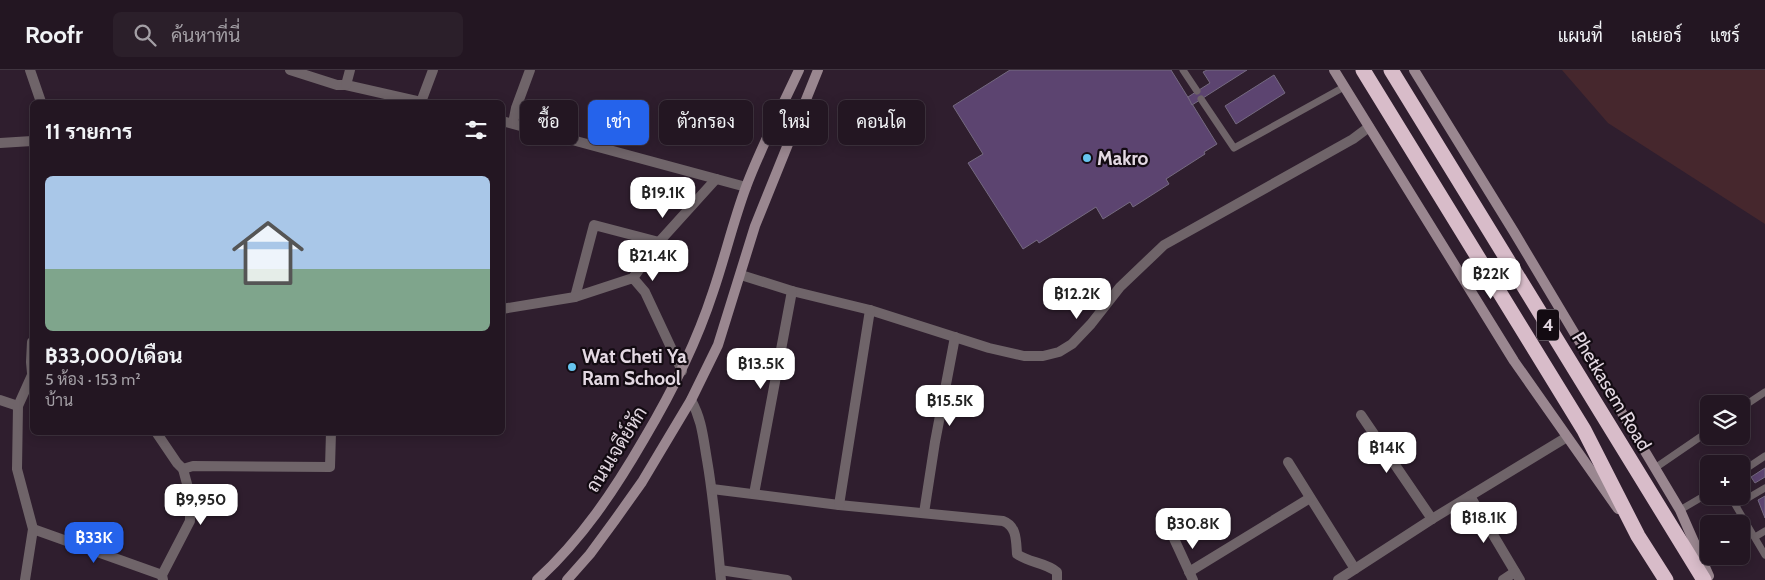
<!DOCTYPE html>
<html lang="th">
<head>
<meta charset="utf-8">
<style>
  :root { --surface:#231622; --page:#2b1f2a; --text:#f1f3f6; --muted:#a39fa5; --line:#403540; --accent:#2563eb }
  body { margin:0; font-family:Cabin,Sarabun,sans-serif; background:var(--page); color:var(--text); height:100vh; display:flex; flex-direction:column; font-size:19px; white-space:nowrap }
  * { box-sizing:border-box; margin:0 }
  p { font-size:16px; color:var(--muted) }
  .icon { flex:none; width:28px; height:28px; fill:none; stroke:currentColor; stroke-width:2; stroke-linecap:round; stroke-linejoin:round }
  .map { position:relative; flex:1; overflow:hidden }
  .side { position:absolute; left:30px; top:30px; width:475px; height:335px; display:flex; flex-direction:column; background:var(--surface); border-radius:8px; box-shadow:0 2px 12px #0003,0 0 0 1px var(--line) }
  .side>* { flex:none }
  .guide { position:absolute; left:520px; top:30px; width:475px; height:45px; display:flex; gap:10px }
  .buttons { position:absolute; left:1700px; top:325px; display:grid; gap:10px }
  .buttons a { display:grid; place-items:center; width:50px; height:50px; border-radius:8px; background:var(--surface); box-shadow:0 2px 12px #0003,0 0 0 1px var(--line); font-size:25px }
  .price { position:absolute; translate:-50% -42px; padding:0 11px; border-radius:10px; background:#fff; color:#222; font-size:16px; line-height:32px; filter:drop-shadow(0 1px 2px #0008) }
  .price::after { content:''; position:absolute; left:50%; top:30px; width:15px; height:11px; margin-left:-8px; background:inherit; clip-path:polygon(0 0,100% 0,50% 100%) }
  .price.selected { background:var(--accent); color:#fff }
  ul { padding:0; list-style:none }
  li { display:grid; align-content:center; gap:10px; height:265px; padding:0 15px }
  li span { display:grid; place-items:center; height:155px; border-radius:8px; color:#555 }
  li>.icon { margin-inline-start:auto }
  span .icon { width:90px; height:90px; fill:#fffc; stroke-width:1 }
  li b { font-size:21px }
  h2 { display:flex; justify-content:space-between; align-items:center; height:60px; padding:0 15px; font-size:21px }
  .chip { padding:0 18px; border-radius:8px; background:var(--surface); box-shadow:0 2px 12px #0003,0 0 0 1px var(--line); font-size:18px; line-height:45px }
  .chip.selected { background:var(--accent); color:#fff }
  header { display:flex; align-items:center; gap:30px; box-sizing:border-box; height:70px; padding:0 25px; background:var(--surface); border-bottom:1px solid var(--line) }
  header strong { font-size:24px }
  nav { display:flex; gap:28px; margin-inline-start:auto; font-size:18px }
  .search { width:350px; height:45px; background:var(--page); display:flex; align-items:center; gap:12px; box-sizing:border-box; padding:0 18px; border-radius:8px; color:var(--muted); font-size:19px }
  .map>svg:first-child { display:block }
  .green { fill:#46272d }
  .building { fill:#5c4470; stroke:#756a80 }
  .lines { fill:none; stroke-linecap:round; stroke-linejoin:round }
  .lane { stroke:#6f6469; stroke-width:7 }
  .street { stroke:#6f6469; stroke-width:10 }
  .secondary { stroke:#9a8790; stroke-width:10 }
  .highway { stroke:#d8bcc9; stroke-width:15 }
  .poi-dot { fill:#66c4ef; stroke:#130b12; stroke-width:2 }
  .labels { text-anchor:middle; stroke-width:4.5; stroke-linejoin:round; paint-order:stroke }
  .shield { fill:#130b12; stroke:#a59ba4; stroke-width:1 }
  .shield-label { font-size:18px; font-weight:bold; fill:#e4d9e3 }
  .poi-label { font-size:19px; font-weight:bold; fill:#e4d9e3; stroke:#130b12; text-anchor:start }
  .street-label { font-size:19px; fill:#e4d9e3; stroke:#130b12 }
</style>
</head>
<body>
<header>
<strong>Roofr</strong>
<div class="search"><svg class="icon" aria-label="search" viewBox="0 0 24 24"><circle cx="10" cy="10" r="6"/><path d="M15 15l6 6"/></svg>ค้นหาที่นี่</div>
<nav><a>แผนที่</a><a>เลเยอร์</a><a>แชร์</a></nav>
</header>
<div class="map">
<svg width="1765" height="510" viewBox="0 0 1765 510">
  <rect width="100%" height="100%" fill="#2f1e2e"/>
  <polygon class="green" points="1562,0 1765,0 1765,154 1608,53"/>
  <g class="building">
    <polygon points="1010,0 1171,0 1217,74 1204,82 1205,84 1166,109 1169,114 1133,137 1130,132 1103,149 1096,137 1039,173 1037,170 1023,179 968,93 983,84 953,36"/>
    <polygon points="1207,0 1247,0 1192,35 1188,27 1210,13 1203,2"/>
    <polygon points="1274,5 1285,23 1236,54 1225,36"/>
    <polygon points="1765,398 1765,407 1755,413 1751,407"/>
    <polygon points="1765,426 1765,448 1758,430"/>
  </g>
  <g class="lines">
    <g class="lane">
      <polyline points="1183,0 1197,21"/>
      <polyline points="1201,29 1234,78 1344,17"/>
      <polyline points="1741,338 1765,322"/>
      <polyline points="1655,398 1709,361"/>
      <polyline points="1741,402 1765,386"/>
      <polyline points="1730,426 1765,485"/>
      <polyline points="1736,435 1765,418"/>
      <polyline points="1680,440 1709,423"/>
      <polyline points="1755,467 1765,461"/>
    </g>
    <g class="street">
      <polyline points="30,0 41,32"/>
      <polyline points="290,0 337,15 346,15 421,32"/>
      <polyline points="346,15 350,0"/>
      <polyline points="421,32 433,0"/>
      <polyline points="502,51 746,117"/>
      <polyline points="513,53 516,38 530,0"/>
      <polyline points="0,73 32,71"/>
      <polyline points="741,205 792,221 870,240 989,278 1024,286 1043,286 1059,282 1072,274 1091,254 1120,217 1164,175 1353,69 1369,57"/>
      <polyline points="633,208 659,172 716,109"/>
      <polyline points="575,227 594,155 659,172"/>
      <polyline points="502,239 575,227 633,208 645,222 682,301"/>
      <polyline points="32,272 31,292 32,303"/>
      <polyline points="0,330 18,336"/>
      <path d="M691,330C702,350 703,367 707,390C714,430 717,470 721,510"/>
      <polyline points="1361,345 1432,449"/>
      <polyline points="156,362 177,393 183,399 190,425 190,451 162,505 163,510"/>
      <polyline points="1288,392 1355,499"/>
      <polyline points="183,399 193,396 330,397 331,362"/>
      <path d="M712,419L839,435L1003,451C1017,456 1016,471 1017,484C1029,493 1045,492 1057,502V510"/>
      <polyline points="754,424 792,221"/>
      <polyline points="1470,426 1520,510"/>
      <polyline points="839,435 870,240"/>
      <polyline points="924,443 935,372 955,267"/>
      <polyline points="33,459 162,505"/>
      <polyline points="1170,460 1193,510"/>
      <polyline points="720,500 787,510"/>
      <polyline points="1189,502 1310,428"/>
      <polyline points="25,510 33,459 17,399 18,336 32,305"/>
      <polyline points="1338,510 1432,449 1567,367"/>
      <polyline points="1503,510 1515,502"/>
    </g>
    <g class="secondary">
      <polyline points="1334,0 1514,291 1618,439"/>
      <polyline points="1414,0 1514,162 1680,440 1709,506"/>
      <path d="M537,510C581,470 614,421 644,369C672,322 696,274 713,222C725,187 733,152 746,117C761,77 781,39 799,0"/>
      <polyline points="567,510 590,484 615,450 642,412 691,330 718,275 755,156 818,0"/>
    </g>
    <g class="highway">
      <polyline points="1363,0 1584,360 1638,466 1666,510"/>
      <polyline points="1391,0 1704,510"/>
    </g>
  </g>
  <g class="poi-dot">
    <circle cx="1087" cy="88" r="5"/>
    <circle cx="572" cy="297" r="5"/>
  </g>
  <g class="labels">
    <rect class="shield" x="1537" y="239.5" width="22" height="31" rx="4"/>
    <g class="shield-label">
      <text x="1548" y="261">4</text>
    </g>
    <g class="poi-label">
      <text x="1097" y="95">Makro</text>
      <text x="582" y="293">Wat Cheti Ya<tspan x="582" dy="22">Ram School</tspan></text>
    </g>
    <g class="street-label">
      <text transform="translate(1612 321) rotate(59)" y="7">Phetkasem Road</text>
      <text transform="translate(616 379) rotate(-58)" y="7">ถนนเจดีย์หัก</text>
    </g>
  </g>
</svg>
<div class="buttons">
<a><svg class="icon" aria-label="layers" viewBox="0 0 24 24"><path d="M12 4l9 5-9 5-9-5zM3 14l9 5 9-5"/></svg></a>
<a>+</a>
<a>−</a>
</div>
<b class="price" style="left:663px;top:149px">฿19.1K</b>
<b class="price" style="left:653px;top:212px">฿21.4K</b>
<b class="price" style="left:1491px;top:230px">฿22K</b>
<b class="price" style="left:1077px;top:250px">฿12.2K</b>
<b class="price" style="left:761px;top:320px">฿13.5K</b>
<b class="price" style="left:950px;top:357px">฿15.5K</b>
<b class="price" style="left:1387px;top:404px">฿14K</b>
<b class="price" style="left:201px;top:456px">฿9,950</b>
<b class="price" style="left:1484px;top:474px">฿18.1K</b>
<b class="price" style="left:1193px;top:480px">฿30.8K</b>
<b class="price selected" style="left:94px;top:494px">฿33K</b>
<div class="guide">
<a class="chip">ซื้อ</a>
<a class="chip selected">เช่า</a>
<a class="chip">ตัวกรอง</a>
<a class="chip">ใหม่</a>
<a class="chip">คอนโด</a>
</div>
<section class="side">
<h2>11 รายการ<svg class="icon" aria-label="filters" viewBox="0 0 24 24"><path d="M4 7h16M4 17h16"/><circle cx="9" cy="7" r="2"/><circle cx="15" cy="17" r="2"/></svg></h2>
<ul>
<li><span style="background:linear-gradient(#a9c7e8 60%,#7fa58c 0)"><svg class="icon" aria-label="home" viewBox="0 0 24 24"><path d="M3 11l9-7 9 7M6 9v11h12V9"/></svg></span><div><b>฿33,000/เดือน</b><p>5 ห้อง · 153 m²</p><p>บ้าน</p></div></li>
</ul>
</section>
</div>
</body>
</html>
